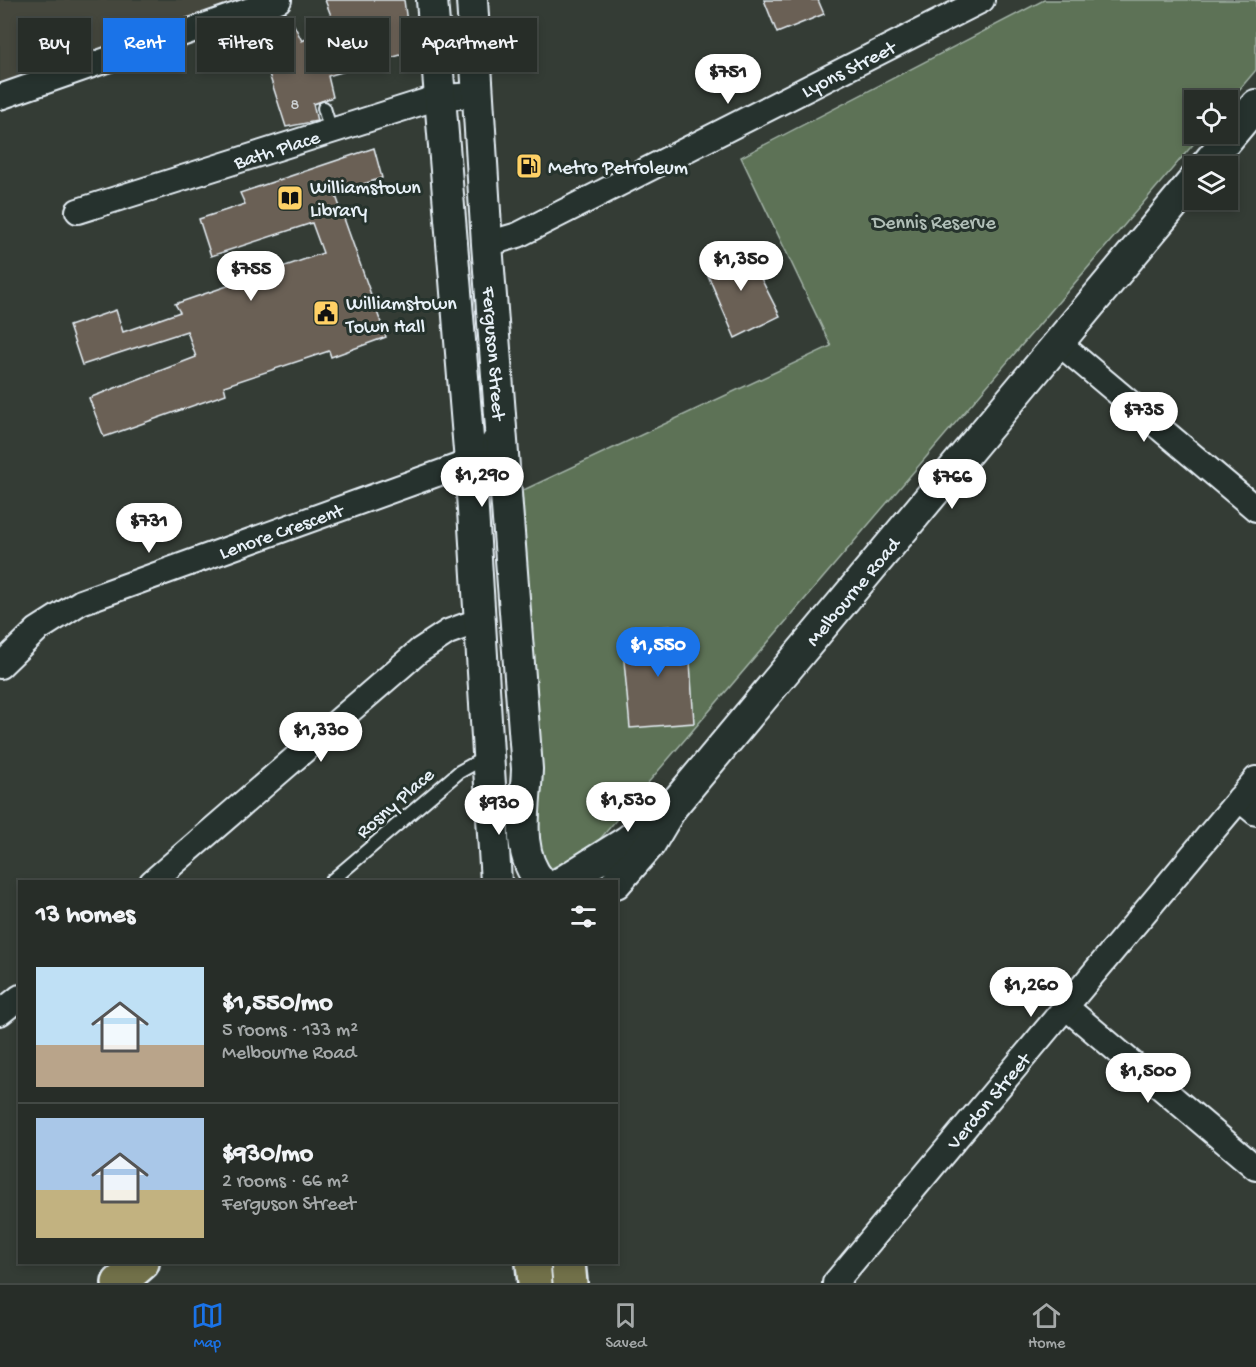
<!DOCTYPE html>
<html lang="en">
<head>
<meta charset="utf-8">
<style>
  :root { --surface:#272d28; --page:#2f3530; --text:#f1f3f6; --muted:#a4a8a8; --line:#434945; --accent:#1a73e8 }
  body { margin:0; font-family:"Gochi Hand",sans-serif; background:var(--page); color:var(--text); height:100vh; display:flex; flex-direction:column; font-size:22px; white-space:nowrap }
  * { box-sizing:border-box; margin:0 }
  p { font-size:20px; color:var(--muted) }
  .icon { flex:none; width:33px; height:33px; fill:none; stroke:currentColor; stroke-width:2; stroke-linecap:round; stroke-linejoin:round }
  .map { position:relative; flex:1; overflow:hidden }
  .side { position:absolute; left:18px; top:880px; width:600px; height:384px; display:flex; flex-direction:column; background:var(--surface); border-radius:0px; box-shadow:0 3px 9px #0003,0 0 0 2px var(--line) }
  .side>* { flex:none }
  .banner { position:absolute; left:18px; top:18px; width:600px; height:54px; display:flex; gap:12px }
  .buttons { position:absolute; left:1184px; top:90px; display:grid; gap:12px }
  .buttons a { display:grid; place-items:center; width:54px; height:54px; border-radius:0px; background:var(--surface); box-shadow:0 3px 9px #0003,0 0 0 2px var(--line); font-size:30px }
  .price { position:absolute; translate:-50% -51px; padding:0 14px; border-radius:21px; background:#fff; color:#222; font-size:20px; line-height:39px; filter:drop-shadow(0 2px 3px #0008) }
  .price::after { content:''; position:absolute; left:50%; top:36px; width:18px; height:14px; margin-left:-9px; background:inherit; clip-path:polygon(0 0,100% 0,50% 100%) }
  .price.on { background:var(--accent); color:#fff }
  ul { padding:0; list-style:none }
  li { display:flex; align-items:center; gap:18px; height:150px; padding:0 18px }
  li+li { border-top:2px solid var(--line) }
  li span { display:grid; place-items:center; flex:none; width:168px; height:120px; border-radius:0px; color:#555 }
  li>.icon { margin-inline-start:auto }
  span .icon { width:72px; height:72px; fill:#fffc; stroke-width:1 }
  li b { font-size:26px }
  h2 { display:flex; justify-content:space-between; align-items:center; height:72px; padding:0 18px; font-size:26px }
  .chip { padding:0 21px; border-radius:0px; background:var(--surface); box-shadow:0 3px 9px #0003,0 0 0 2px var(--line); font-size:21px; line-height:54px }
  .chip.on { background:var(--accent); color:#fff }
  .tab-bar { display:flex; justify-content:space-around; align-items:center; height:84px; border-top:2px solid var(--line); background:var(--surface); font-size:16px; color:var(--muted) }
  .tab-bar a { display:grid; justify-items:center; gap:3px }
  .tab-bar .on { color:var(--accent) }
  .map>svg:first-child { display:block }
  .built { fill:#44473e }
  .green { fill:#5d7256; stroke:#a2b2a7; stroke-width:1.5 }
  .building { fill:#6b6054; stroke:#e8f1f8; stroke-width:1.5 }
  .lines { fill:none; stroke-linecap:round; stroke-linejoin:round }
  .service-casing { stroke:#e8f1f8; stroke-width:16 }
  .minor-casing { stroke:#e8f1f8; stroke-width:28 }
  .tertiary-casing { stroke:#e8f1f8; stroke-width:34 }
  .primary-casing { stroke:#e8f1f8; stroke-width:38 }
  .service { stroke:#26332d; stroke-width:12 }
  .minor { stroke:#26332d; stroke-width:24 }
  .tertiary { stroke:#26332d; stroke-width:30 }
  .primary { stroke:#71704a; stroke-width:33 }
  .labels { text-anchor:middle; stroke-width:6; stroke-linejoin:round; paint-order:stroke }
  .number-label { font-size:16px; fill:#c9cdcf }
  .street-label { font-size:20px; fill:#e8f1f8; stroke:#26332d }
  .poi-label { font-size:20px; fill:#e8f1f8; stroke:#26332d; text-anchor:start }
  .park-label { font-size:20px; fill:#b0beb7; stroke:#26332d }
</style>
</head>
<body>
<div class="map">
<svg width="1256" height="1283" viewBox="0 0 1256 1283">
  <rect width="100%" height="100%" fill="#343c35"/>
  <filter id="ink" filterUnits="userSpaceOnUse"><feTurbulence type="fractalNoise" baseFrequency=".0167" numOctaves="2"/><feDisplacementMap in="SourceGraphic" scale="12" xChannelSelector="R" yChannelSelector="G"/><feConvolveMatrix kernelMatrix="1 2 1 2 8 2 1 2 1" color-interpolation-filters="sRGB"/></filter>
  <g filter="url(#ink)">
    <polygon class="built" points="0,0 256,0 0,90"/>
    <polygon class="green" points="1044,0 1256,0 1256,70 1227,104 1227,100 1194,100 1194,134 1202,134 600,839 579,855 550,869 540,853 515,494 831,346 741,157"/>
    <g class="building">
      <polygon points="325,0 404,0 411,52 328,76 333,97 313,104 317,121 286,127 254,27 289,15 302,41 335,26"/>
      <polygon points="764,0 818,0 824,14 777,33"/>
      <polygon points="374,148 382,178 335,193 386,337 331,357 329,351 224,386 226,394 104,437 89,398 196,357 187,331 82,365 69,326 116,310 123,332 180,312 175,304 323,253 312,223 211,256 199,219 245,204 240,193"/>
      <polygon points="745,247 780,316 735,338 704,266"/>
      <polygon points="675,626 676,633 688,632 694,723 630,728 622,638 638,636 638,628"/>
    </g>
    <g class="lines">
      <defs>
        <g id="service">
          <polyline points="324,108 331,131"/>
          <polyline points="330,882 459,772 486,757"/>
        </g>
        <g id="minor">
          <polyline points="0,97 279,0"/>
          <path id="s1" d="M78,211L439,97L479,95"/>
          <path id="s2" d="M487,244L518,235L982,0"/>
          <polyline points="1060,344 1256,509"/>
          <path id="s3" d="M0,666L37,630L81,602L470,462L489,450L500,431"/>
          <polyline points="1239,799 1256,813"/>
          <polyline points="152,882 419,651 448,632 478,621"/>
          <polyline points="1067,1008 1256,1168"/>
          <polyline points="0,1013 20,997"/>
          <path id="s4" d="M835,1283L1256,779"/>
        </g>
        <g id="tertiary">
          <polyline points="432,0 470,462 496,882"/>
          <path id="s5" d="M472,0L487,244L527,769C526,806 514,851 541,882"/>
          <polyline points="1205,166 1256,105"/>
          <polyline points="562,882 626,842 655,820"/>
          <path id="s6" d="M616,883L650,844L672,807L1194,180"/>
        </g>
        <g id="primary">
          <polyline points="533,1263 535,1283"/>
          <polyline points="568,1263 570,1283"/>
          <polyline points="119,1283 142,1263"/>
        </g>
      </defs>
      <use href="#service" class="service-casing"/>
      <use href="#minor" class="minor-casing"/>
      <use href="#tertiary" class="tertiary-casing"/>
      <use href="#primary" class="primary-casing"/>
      <use href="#service" class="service"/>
      <use href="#minor" class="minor"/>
      <use href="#tertiary" class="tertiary"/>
      <use href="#primary" class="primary"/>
    </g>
  </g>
  <defs>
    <symbol id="fuel-square" viewBox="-11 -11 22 22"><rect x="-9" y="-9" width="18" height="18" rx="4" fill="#ffd166" stroke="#26332d"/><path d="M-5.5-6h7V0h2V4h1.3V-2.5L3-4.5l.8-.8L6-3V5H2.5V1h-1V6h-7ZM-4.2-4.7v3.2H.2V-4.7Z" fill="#111"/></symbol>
    <symbol id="library-square" viewBox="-11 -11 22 22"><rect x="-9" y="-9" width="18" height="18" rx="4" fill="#ffd166" stroke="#26332d"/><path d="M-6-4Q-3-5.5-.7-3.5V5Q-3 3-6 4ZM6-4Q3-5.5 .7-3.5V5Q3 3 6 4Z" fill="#111"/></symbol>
    <symbol id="civic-square" viewBox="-11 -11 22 22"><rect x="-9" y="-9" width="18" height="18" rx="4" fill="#ffd166" stroke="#26332d"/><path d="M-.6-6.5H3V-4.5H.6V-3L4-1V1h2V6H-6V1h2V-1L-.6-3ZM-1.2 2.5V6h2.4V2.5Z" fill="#111"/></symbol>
  </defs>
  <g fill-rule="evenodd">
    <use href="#fuel-square" x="514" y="151" width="30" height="30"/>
    <use href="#library-square" x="275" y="183" width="30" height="30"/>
    <use href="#civic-square" x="311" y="298" width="30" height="30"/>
  </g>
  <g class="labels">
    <g class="number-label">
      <text x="295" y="109">8</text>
    </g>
    <g class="street-label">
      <text dy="7" stroke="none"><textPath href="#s2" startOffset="402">Lyons Street</textPath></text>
      <text dy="7" stroke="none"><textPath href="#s1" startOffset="208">Bath Place</textPath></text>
      <text dy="7" stroke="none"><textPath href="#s5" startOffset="354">Ferguson Street</textPath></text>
      <text dy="7" stroke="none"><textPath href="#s3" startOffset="316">Lenore Crescent</textPath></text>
      <text dy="7" stroke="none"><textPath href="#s6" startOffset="376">Melbourne Road</textPath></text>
      <text transform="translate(394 802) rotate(-41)" y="7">Rosny Place</text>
      <text dy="7" stroke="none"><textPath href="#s4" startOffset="238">Verdon Street</textPath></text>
    </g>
    <g class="poi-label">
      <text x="548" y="173">Metro Petroleum</text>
      <text x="310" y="193">Williamstown<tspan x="310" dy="23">Library</tspan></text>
      <text x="346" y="309">Williamstown<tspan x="346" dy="23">Town Hall</tspan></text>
    </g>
    <g class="park-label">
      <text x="934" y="228">Dennis Reserve</text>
    </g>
  </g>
</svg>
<div class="buttons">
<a><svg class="icon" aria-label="locate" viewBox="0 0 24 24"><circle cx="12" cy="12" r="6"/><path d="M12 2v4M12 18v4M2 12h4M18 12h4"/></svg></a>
<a><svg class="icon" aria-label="layers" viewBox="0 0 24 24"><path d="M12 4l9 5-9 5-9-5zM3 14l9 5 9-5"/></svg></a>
</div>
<b class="price" style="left:728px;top:105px">$751</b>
<b class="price" style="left:741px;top:292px">$1,350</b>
<b class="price" style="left:251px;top:302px">$755</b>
<b class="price" style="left:1144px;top:443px">$735</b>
<b class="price" style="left:482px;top:508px">$1,290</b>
<b class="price" style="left:952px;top:510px">$766</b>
<b class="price" style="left:149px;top:554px">$731</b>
<b class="price on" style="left:658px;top:678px">$1,550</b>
<b class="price" style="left:321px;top:763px">$1,330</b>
<b class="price" style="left:628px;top:833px">$1,530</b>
<b class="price" style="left:499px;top:836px">$930</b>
<b class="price" style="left:1031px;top:1018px">$1,260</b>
<b class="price" style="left:1148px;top:1104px">$1,500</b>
<div class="banner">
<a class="chip">Buy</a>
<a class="chip on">Rent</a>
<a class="chip">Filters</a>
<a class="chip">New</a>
<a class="chip">Apartment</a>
</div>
<section class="side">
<h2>13 homes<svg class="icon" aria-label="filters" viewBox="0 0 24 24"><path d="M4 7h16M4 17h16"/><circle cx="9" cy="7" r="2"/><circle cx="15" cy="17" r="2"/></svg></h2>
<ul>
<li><span style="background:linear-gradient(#bfe0f5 65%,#b9a48a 0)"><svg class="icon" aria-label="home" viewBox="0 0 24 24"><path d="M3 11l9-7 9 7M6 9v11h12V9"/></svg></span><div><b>$1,550/mo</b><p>5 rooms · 133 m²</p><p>Melbourne Road</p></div></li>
<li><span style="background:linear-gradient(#a9c7e8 60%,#c2b280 0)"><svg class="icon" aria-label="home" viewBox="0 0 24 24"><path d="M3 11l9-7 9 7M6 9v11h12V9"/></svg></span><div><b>$930/mo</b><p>2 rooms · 66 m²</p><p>Ferguson Street</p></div></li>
</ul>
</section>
</div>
<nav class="tab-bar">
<a class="on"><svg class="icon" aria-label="map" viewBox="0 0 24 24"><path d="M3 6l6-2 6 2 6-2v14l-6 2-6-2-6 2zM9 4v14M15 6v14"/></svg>Map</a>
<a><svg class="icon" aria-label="saved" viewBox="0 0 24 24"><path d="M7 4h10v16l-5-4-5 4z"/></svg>Saved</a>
<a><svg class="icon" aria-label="home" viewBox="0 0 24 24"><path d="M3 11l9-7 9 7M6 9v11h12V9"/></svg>Home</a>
</nav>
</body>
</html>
